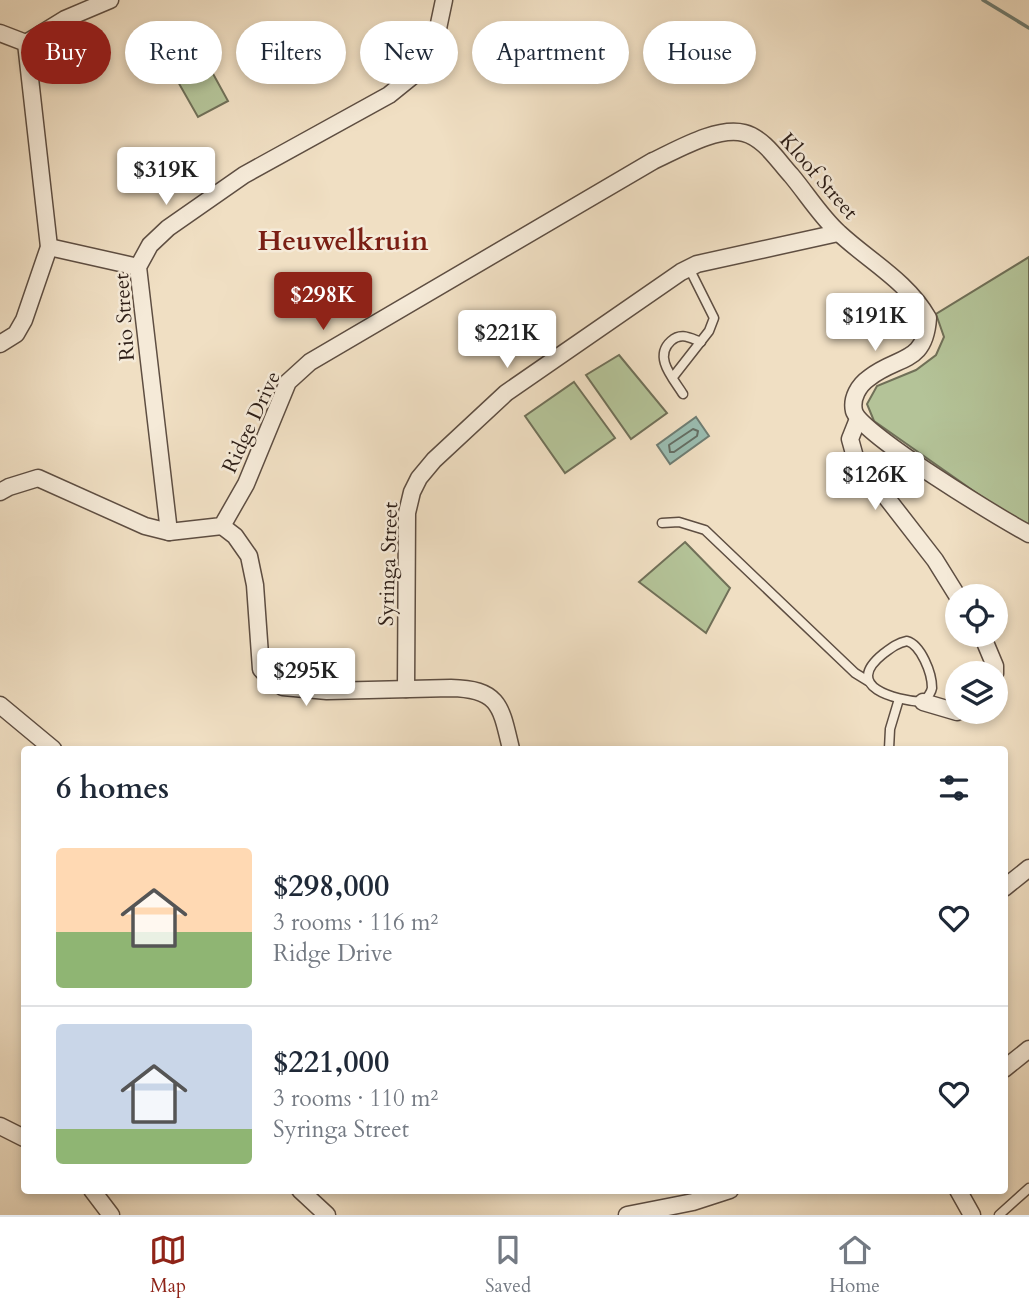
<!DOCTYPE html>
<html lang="en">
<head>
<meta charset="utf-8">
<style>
  :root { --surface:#fff; --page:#f6f6f7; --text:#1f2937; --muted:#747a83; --line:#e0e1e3; --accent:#8f2418 }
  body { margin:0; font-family:Cardo,serif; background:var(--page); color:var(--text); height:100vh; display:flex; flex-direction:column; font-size:26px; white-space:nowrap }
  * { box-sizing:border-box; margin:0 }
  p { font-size:23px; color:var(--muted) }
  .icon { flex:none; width:38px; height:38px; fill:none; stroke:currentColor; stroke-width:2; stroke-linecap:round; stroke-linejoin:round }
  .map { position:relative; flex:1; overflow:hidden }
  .side { position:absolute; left:21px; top:746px; width:987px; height:448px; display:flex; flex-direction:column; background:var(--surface); border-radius:7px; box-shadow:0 4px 10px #0003 }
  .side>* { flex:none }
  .hud { position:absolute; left:21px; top:21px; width:987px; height:63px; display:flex; gap:14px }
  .buttons { position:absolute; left:945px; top:584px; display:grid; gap:14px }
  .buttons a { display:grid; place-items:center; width:63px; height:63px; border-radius:50%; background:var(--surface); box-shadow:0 4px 10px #0003; font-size:35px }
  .price { position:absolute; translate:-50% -60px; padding:0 16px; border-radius:7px; background:#fff; color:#222; font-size:23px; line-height:46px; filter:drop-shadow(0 2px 4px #0008) }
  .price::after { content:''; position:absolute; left:50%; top:42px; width:21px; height:16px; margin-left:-10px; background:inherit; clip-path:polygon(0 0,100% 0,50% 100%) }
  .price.selected { background:var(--accent); color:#fff }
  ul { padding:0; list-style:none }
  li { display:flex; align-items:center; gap:21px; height:175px; padding:0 35px }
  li+li { border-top:2px solid var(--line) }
  li span { display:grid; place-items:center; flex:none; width:196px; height:140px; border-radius:7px; color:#555 }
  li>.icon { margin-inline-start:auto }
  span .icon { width:84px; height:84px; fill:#fffc; stroke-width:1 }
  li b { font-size:30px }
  h2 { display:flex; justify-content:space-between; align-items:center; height:84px; padding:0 35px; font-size:30px }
  .tag { padding:0 24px; border-radius:32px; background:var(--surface); box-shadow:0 4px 10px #0003; font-size:24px; line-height:63px }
  .tag.selected { background:var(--accent); color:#fff }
  .dock { display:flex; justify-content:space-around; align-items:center; height:98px; border-top:2px solid var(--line); background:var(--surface); font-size:19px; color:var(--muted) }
  .dock a { display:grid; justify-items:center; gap:4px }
  .dock .selected { color:var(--accent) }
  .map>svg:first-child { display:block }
  .green { fill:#b4c398; stroke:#707058; stroke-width:2 }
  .water { fill:#9abdb1; stroke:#6e7d73; stroke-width:2 }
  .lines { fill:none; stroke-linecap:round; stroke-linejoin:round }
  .shore { stroke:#646e64; stroke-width:2 }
  .stream { stroke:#6e7d73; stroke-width:3.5 }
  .lane-casing { stroke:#5e4e42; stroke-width:11 }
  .street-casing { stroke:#5e4e42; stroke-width:19 }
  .lane { stroke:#f5ead8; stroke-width:8 }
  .street { stroke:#f5ead8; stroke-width:16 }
  .labels { text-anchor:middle; stroke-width:5; stroke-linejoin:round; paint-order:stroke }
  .street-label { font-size:21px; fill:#2d1e17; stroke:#f5ead8 }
  .district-label { font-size:28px; font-weight:bold; fill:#7a1f14; stroke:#f5ead8 }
</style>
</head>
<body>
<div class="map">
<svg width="1029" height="1215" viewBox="0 0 1029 1215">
  <rect width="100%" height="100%" fill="#f0dfc3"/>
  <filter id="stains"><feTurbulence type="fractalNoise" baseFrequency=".00286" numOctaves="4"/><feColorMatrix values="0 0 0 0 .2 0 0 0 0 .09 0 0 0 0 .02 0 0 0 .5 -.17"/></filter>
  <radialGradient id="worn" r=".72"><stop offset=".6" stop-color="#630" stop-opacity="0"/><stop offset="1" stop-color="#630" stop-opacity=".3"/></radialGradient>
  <g class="green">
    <polygon points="200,50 228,101 198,117 169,66"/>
    <polygon points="1029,257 1029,525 995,506 874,421 867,404 877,386 916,370 936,355 944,337 936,314"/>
    <polygon points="619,355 667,413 631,439 586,375"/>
    <polygon points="574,382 615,438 565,473 525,416"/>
    <polygon points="685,542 730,588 706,633 639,582"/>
  </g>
  <polygon class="water" points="696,417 709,436 670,464 657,445"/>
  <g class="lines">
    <polygon class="shore" points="693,429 698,431 697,436 674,452 670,452 669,445"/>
    <polyline class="stream" points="983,0 1029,28"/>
    <defs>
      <g id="lane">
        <polyline points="673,377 709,331 714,318 689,268"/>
        <path d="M683,394C673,378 653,357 671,341C681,332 690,338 701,342"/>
        <polyline points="662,523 679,522 705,530 855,673 868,681"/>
        <path d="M907,641C921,645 932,673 932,688C931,694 927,698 923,702C895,700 842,687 883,654C891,648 897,643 907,641Z"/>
        <polyline points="889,749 890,729 899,699"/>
        <polyline points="999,1215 1029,1188"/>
      </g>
      <g id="street">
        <polyline points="0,33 26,43 49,247 24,320 16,334 0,344"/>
        <polyline points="26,43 65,19 110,0"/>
        <polyline points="49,247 138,267"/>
        <polyline points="858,419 850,439 855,457 935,560 958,597"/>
        <path d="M0,492L9,487L38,478L145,526L169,532L222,526L246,484L288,382L310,362L653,161C677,150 717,126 744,133C764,138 778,161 791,175C807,194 821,217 839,233C869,261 907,281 928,318C925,365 898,355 869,378C859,385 851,398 854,411C860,434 1002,519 1029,534"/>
        <path d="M222,526L235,536L249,556L255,585L261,669L271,680L283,687L327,691L451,688C500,689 501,707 511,749"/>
        <polyline points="169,532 138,267 150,245 168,228 244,175 389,95 415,74 436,38 444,0"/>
        <polyline points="982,635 995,666 995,674"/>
        <polyline points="406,689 407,513 412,492 419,478 434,460 506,393 681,272 697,264 838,233"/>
        <polyline points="923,702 957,712"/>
        <polyline points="0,705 53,749"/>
        <polyline points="1004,888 1029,868"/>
        <polyline points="1004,1069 1029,1049"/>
        <polyline points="0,1126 24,1138"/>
        <polyline points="92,1190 111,1215"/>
        <polyline points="300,1190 327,1215"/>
        <polyline points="958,1190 972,1215"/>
        <polyline points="627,1215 693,1202 730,1190"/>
      </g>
    </defs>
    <use href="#lane" class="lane-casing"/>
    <use href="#street" class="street-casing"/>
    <use href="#lane" class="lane"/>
    <use href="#street" class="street"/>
  </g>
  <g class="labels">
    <g class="street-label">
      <text transform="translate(819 176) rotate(49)" y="7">Kloof Street</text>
      <text transform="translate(124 317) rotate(-94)" y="7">Rio Street</text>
      <text transform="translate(251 422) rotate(-65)" y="7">Ridge Drive</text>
      <text transform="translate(388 564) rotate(-88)" y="7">Syringa Street</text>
    </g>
    <g class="district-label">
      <text x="343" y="250">Heuwelkruin</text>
    </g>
  </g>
  <rect width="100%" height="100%" filter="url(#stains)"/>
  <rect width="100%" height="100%" fill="url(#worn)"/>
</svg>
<div class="buttons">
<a><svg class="icon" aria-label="locate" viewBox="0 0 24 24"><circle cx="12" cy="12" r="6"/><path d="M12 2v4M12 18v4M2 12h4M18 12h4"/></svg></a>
<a><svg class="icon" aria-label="layers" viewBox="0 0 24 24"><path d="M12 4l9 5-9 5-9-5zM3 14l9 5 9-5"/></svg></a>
</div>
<b class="price" style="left:166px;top:207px">$319K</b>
<b class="price selected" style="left:323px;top:332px">$298K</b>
<b class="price" style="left:875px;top:353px">$191K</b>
<b class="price" style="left:507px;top:370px">$221K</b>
<b class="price" style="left:875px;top:512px">$126K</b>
<b class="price" style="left:306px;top:708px">$295K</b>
<div class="hud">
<a class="tag selected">Buy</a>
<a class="tag">Rent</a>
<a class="tag">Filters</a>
<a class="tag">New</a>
<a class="tag">Apartment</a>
<a class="tag">House</a>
</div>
<section class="side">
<h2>6 homes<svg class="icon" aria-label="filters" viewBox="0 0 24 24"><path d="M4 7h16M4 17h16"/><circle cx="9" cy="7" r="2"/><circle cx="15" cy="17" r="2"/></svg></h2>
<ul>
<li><span style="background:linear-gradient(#ffd9b3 60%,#8fb573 0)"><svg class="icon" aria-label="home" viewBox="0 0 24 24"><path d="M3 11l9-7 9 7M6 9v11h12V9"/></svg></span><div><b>$298,000</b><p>3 rooms · 116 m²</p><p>Ridge Drive</p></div><svg class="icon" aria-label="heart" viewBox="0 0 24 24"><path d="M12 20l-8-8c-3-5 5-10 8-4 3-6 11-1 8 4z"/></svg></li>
<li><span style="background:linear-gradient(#c9d6e8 75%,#8fb573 0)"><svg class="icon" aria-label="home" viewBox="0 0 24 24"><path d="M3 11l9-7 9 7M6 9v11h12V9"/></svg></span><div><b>$221,000</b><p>3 rooms · 110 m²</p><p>Syringa Street</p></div><svg class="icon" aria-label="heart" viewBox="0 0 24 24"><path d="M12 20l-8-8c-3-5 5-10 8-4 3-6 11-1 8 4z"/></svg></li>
</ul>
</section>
</div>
<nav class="dock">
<a class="selected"><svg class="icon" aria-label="map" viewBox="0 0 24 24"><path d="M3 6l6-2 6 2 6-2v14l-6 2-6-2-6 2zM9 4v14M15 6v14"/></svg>Map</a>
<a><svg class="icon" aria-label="saved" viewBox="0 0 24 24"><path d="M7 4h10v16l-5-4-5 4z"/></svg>Saved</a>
<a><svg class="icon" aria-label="home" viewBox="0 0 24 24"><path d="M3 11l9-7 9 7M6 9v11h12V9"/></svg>Home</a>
</nav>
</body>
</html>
